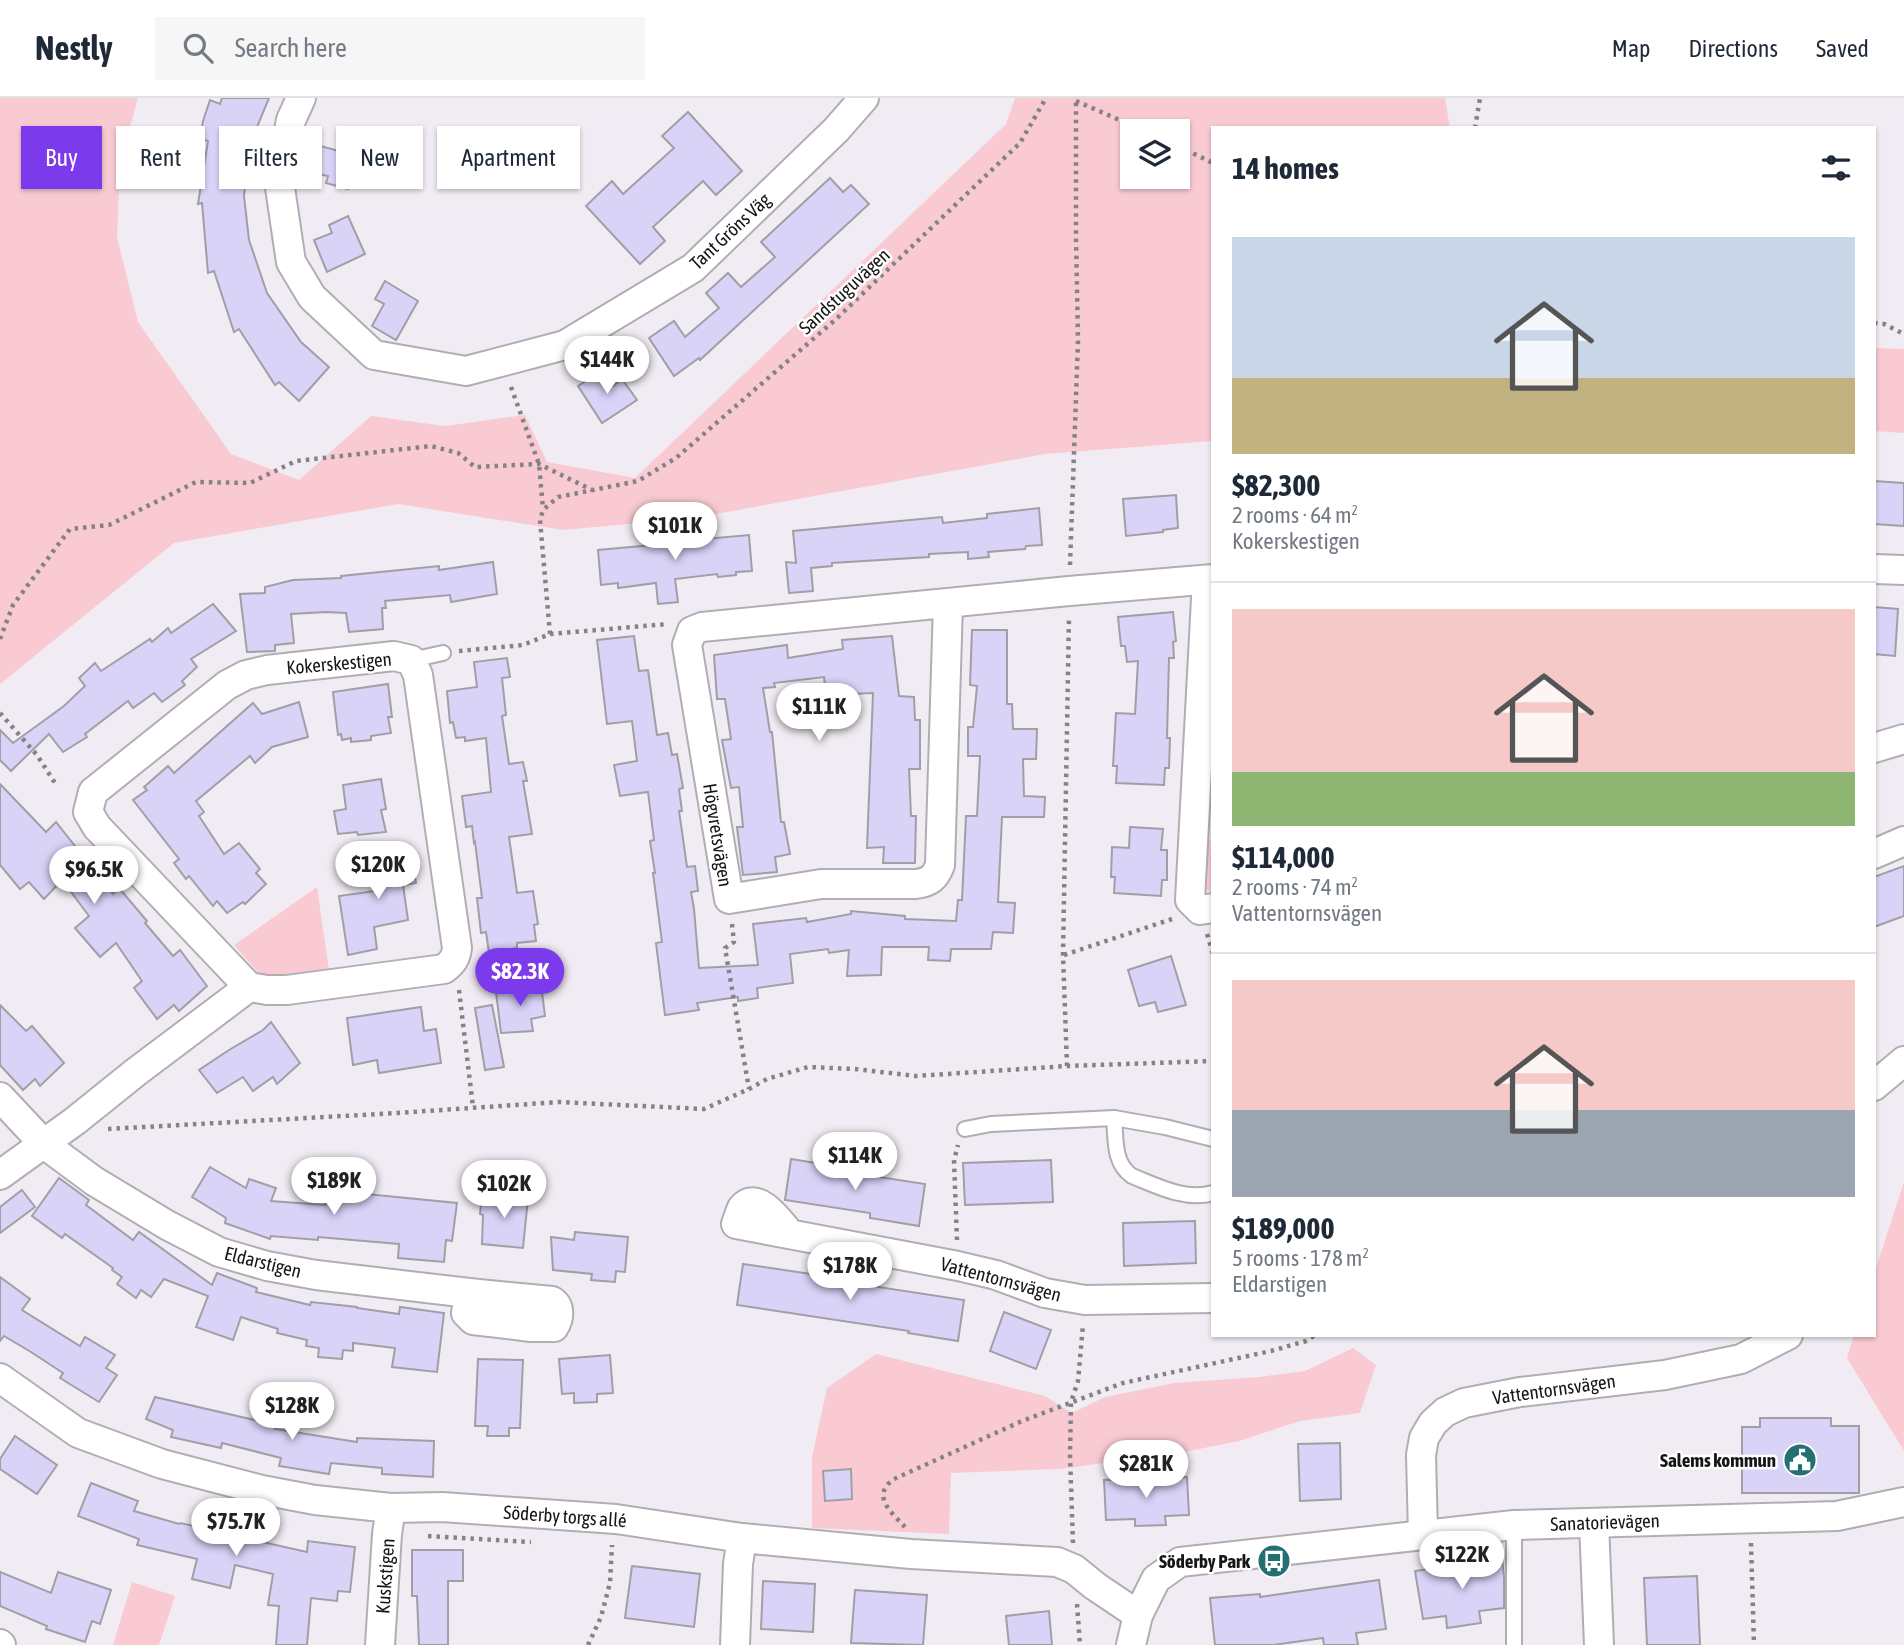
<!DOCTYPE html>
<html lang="en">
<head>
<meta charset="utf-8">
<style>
  :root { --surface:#fff; --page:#f6f6f7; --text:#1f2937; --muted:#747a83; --line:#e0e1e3; --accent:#7c3aed }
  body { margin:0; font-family:"Asap Condensed",sans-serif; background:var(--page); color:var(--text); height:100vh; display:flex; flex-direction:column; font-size:26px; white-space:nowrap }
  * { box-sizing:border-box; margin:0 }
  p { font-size:23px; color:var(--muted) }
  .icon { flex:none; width:38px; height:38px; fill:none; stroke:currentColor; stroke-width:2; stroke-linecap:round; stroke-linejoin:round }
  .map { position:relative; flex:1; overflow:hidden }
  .panel { position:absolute; left:1211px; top:28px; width:665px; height:1211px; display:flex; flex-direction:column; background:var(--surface); border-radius:0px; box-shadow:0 2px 5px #0004 }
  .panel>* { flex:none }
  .banner { position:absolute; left:21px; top:28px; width:665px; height:63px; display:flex; gap:14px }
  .tools { position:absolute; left:1120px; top:21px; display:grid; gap:14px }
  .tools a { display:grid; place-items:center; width:70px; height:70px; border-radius:0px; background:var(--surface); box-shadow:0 2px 5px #0004; font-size:35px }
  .price { position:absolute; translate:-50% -60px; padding:0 16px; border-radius:24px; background:#fff; color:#222; font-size:23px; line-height:46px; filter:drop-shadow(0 2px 4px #0008) }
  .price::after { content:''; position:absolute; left:50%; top:42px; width:21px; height:16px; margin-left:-10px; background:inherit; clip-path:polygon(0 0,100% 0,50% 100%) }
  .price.selected { background:var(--accent); color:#fff }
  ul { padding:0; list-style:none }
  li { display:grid; align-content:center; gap:14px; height:371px; padding:0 21px }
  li+li { border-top:2px solid var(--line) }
  li span { display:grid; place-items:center; height:217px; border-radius:0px; color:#555 }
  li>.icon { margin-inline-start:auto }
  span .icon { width:126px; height:126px; fill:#fffc; stroke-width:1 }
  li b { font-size:30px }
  h2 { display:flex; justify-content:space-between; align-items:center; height:84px; padding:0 21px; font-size:30px }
  .tag { padding:0 24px; border-radius:0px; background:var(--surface); box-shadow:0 2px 5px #0004; font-size:24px; line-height:63px }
  .tag.selected { background:var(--accent); color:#fff }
  header { display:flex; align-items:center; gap:42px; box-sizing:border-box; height:98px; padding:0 35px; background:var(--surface); border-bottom:2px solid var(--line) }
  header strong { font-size:33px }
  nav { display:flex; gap:38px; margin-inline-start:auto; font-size:24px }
  .search { width:490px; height:63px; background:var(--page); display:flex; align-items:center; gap:18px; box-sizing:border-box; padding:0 24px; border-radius:0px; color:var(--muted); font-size:26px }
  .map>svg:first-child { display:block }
  .green { fill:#facad3; fill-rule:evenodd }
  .building { fill:#d9d3f8; stroke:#a09fa6; stroke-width:2 }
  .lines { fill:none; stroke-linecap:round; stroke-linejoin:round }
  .lane-casing { stroke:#b2adb3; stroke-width:18 }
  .street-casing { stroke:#b2adb3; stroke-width:32 }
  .path { stroke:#858287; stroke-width:4.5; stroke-dasharray:3.5 5; stroke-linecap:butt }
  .lane { stroke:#fff; stroke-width:14 }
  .street { stroke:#fff; stroke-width:28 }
  .labels { text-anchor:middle; stroke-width:5; stroke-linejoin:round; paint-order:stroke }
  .street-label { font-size:19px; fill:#161517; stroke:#fff }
  .poi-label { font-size:19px; font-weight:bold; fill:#161517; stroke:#fff; text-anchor:end }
</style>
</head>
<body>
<header>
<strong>Nestly</strong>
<div class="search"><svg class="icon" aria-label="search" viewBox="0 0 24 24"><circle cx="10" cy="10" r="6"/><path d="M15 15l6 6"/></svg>Search here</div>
<nav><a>Map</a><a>Directions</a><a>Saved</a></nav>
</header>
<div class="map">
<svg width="1904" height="1547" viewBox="0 0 1904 1547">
  <rect width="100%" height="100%" fill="#f1ecf3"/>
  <g class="green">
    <path d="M0,0H138L120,65L117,139L138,224L231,356L299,382L371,318L445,328L525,317L547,364L635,380L1006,26L1015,0H1445L1450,30H1213V343L1045,356L694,420L563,432L398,406L174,445L0,586ZM1132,33H1178V79H1132Z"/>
    <polygon points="1874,250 1904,251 1904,335 1874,333"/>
    <polygon points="1206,742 1213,742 1213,796 1202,788"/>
    <polygon points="317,789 330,879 262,879 234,847"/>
    <polygon points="1904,1084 1904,1353 1847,1260 1854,1237 1874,1237 1874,1176"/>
    <polygon points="1353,1250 1376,1267 1360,1315 1300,1323 1239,1343 1184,1354 1060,1371 951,1375 949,1436 812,1430 812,1359 827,1290 876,1256 1045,1298 1072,1315 1105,1299 1174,1285 1259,1279 1305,1273"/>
    <polygon points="132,1484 175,1498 159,1547 113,1547"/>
  </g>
  <g class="building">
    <polygon points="222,0 269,0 250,46 244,98 249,142 267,195 301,244 329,269 299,303 279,284 275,287 239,231 234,234 214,173 208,175 202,105 198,106 208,43 200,41 203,23 210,2 220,6"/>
    <polygon points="688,14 742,73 716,97 703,83 653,129 665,143 640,166 586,108 612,83 623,96 674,50 662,38"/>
    <polygon points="313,46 357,58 348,91 326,85 328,78 307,74"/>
    <polygon points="830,80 843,94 851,87 869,106 700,262 699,260 674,278 649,240 674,223 685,239 719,210 706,195 728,175 741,189 775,159 761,144"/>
    <polygon points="348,118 365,156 327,174 314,142 332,135 329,127"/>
    <polygon points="385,183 418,203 396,242 372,228 384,206 375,201"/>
    <polygon points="604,271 613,288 622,281 637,302 602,325 578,288"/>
    <polygon points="1874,383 1904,385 1904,428 1874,426"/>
    <polygon points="1176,397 1178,430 1163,432 1163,434 1126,438 1123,401"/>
    <polygon points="1039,410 1042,447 1026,448 1025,451 988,454 989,459 968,461 968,454 929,456 929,459 832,465 832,468 811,470 813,493 789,495 786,464 796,465 793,433 942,419 943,425 987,420 987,416"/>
    <polygon points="693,430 694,442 749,437 752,473 736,474 736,477 718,479 717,476 675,481 678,504 658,506 656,485 618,490 618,485 601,487 598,452 675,445 673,432"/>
    <polygon points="493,464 497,496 451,504 450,497 385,503 386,510 382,510 383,531 349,534 346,515 326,514 291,516 294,545 275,547 275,553 247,554 240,496 265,495 265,489 293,482 341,480 341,478 439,468 439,472"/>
    <polygon points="213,506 236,533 191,561 197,569 182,583 185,587 162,604 154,595 133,610 128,603 85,636 87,639 63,654 49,636 11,673 0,662 0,632 13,645 64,608 85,588 79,580 95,565 101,573 150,541 152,544 168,530 171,535"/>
    <polygon points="1874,509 1898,511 1895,558 1874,556"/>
    <polygon points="1173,514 1176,543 1173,544 1174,560 1169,560 1167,640 1170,640 1169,670 1165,670 1164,687 1116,685 1117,668 1113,668 1116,615 1135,616 1138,563 1127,564 1125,548 1121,548 1118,519"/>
    <polygon points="972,532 1007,532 1007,606 1012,606 1013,631 1037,631 1036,661 1023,661 1024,698 1045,699 1044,719 1002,719 998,804 1015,805 1013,835 993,834 991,851 951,851 950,863 928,862 929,849 882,849 881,877 847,878 849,852 829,855 828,851 790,856 793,885 757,890 758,900 738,903 738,899 697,905 699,912 665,917 656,845 662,844 653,775 655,775 650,743 654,742 648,694 620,698 614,667 637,663 632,623 607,626 597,542 634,538 639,573 648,572 657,637 668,635 672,657 677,656 683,690 679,691 682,713 679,713 687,769 695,768 698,793 691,794 694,811 699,870 758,867 753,826 806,820 807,824 851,816 851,813 905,818 905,821 956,823 958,802 962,802 966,718 977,718 980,658 968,658 968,629 973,629 977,588 970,587"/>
    <polygon points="892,538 899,598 914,599 915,622 920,622 920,671 909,671 911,718 916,718 915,765 883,765 884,749 867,750 873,595 826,597 824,579 774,585 775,589 763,590 770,634 772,634 781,724 784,724 790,756 775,759 777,774 743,777 737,729 743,729 739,689 731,690 722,642 731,641 725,601 717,601 714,557 787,547 788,560 843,551 842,542"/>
    <polygon points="507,560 510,579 502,580 506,617 502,618 509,666 523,664 527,683 523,683 532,736 509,739 517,795 533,793 538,826 534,827 536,843 517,845 517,850 489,855 486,834 481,835 477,800 482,800 475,744 474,745 472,728 466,729 462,698 491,694 486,640 465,643 465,639 456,640 453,624 450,625 447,593 477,589 474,564"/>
    <polygon points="388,586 392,619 388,619 391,635 371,638 371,642 351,644 351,640 342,642 341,636 338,637 333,594"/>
    <polygon points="299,604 308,639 272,649 255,665 250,658 196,703 204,714 199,718 224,756 239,745 260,771 256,775 266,786 245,806 243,804 227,815 217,803 213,808 189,778 186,781 174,765 179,761 133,702 147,692 144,689 168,668 174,675 253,605 262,616"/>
    <polygon points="381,681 386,711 381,712 386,734 358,737 357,734 338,736 334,713 346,711 343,687"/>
    <polygon points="0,686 46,734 56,724 113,796 119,790 147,823 145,825 173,858 180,852 207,888 179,913 174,907 157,921 134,890 142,883 116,845 100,859 75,830 89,818 62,782 44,801 29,784 20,791 0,767"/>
    <polygon points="1130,729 1163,731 1161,752 1167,752 1167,782 1162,782 1161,798 1114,795 1115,779 1111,779 1112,749 1129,750"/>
    <polygon points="409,747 416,785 403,787 408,822 374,829 377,851 348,857 339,798 382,792 375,753"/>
    <polygon points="1904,768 1904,818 1874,829 1874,779"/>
    <polygon points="1171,858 1186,907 1158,914 1155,904 1139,908 1128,872"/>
    <polygon points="541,886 545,918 531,921 533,933 501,935 496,894"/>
    <polygon points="0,907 26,933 32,928 64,965 40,988 35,981 23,992 0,967"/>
    <polygon points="492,907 504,969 485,972 475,910"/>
    <polygon points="421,909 424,933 436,931 441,965 379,975 377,962 353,967 347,920"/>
    <polygon points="271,924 300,965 277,986 273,979 253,993 243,979 217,995 199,972 229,952 263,932"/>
    <polygon points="791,1061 841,1069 840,1073 925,1086 919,1128 870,1120 870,1115 785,1102"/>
    <polygon points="1051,1062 1053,1104 965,1107 963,1065"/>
    <polygon points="210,1069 246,1090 249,1081 276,1090 271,1103 325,1107 326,1092 457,1105 452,1143 446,1142 444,1164 398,1160 399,1146 318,1139 318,1142 271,1138 270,1141 225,1125 226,1120 192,1099"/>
    <polygon points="59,1080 89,1102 86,1107 133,1142 139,1134 212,1187 217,1175 257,1190 256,1194 310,1207 311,1204 357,1209 357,1210 399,1216 400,1209 444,1215 437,1274 392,1269 395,1250 353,1245 353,1253 343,1252 342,1261 318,1259 319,1250 306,1248 307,1242 277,1235 278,1231 241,1219 233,1242 196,1229 208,1198 164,1181 151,1199 141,1192 136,1200 117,1186 122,1179 112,1172 113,1170 65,1136 62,1140 32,1118"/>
    <polygon points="22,1092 35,1109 0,1135 0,1109"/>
    <polygon points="482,1095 528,1100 523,1150 482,1146 483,1117 480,1116"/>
    <polygon points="1195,1123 1196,1165 1124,1168 1123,1125"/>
    <polygon points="575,1134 628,1139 625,1174 616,1173 615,1184 591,1182 592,1176 553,1172 551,1139 574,1142"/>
    <polygon points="743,1166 879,1186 878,1189 964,1202 958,1243 908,1235 909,1233 737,1207"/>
    <polygon points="0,1179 30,1201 22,1212 80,1248 85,1239 115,1257 106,1270 117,1277 99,1304 60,1280 63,1275 31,1254 4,1238 0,1243"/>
    <polygon points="1004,1214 1051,1232 1036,1271 990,1253"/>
    <polygon points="610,1257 613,1295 597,1296 597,1304 574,1305 574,1295 562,1296 559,1261"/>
    <polygon points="478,1261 523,1262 520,1330 509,1330 509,1338 487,1338 488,1328 475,1328"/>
    <polygon points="155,1299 276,1327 275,1331 357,1344 357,1340 434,1343 433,1379 382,1376 382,1370 331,1365 329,1376 279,1368 281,1360 222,1345 221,1350 171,1339 173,1332 146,1321"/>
    <polygon points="1760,1320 1831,1320 1831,1328 1859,1328 1859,1395 1742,1395 1742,1329 1760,1329"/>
    <polygon points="15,1338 57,1367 37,1396 0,1371 0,1361"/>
    <polygon points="1340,1345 1341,1401 1300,1403 1298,1346"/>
    <polygon points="851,1371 852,1401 825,1403 823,1373"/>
    <polygon points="1187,1379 1189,1417 1165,1418 1166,1427 1135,1428 1135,1421 1106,1422 1104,1382"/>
    <polygon points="91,1385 138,1403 134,1413 179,1426 180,1425 204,1430 206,1422 243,1430 242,1436 259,1440 258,1443 307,1454 308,1443 355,1449 350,1494 338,1493 337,1503 311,1500 307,1547 276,1547 279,1508 268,1507 273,1476 235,1467 230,1490 192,1481 197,1461 137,1447 139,1441 78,1418"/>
    <polygon points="412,1452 463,1452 463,1483 448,1483 448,1547 419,1547 417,1498 412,1498"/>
    <polygon points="1502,1460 1504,1479 1504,1510 1479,1513 1481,1525 1447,1530 1446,1518 1423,1521 1415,1473"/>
    <polygon points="632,1468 700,1476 694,1529 625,1520"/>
    <polygon points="0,1474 51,1495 58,1474 111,1492 100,1526 92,1523 85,1544 46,1531 47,1528 0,1508"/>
    <polygon points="1697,1478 1700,1547 1647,1547 1644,1480"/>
    <polygon points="1379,1482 1386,1531 1356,1535 1358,1547 1324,1547 1323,1540 1273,1547 1215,1547 1210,1500 1260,1496 1260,1499"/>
    <polygon points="763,1483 815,1486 813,1534 761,1531"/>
    <polygon points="855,1492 927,1497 923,1547 851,1545"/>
    <polygon points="1049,1513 1052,1547 1009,1547 1006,1518"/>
  </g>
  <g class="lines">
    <defs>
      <g id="lane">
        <polyline points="411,562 443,555"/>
        <path d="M1114,1020C1116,1041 1113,1065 1132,1078C1157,1088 1185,1103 1213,1095"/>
        <polyline points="965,1031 991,1026 1114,1020 1165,1029 1213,1041"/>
        <polyline points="1514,1427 1514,1547"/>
      </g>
      <g id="street">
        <polyline points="301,0 291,22 279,83 291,164 312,199 374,257 466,273 565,247 693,170 836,32 864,0"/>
        <polyline points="1874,471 1904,472"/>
        <polyline points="1207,482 1190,802 1200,812 1213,810"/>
        <path d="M948,506L940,767C935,780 930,784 916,786H821L729,801L687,547L692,533L702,529L1069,493L1213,481"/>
        <polyline points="1874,650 1904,641"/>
        <polyline points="1874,756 1904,743"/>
        <polyline points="1874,988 1904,963"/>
        <path d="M0,999L44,1046L94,1083L167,1127L219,1154L267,1168L316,1177L469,1195L466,1215L473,1222L531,1229H554C559,1221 561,1209 552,1203L469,1195"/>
        <path d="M0,1077L75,1023L136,974L249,889L267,892H287L444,871C452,865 456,860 457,850L418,577L411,562L394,558L267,572L246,577L227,587L93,694L88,714L97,729L249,889"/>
        <path d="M790,1136C782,1127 757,1090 742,1110C740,1114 738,1121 736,1126L958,1168L996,1177L1045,1195L1085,1202L1213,1200"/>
        <polyline points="0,1280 78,1335 162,1366 262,1392 315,1402 391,1410 442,1409 616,1421 742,1440 911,1456 1057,1464 1074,1471 1095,1488 1138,1517"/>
        <polyline points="1594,1425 1599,1547"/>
        <polyline points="1423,1437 1421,1357 1424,1340 1433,1325 1445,1314 1464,1305 1520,1294 1665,1277 1741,1261 1788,1237"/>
        <polyline points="0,1546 1,1547"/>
        <polyline points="380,1547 387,1436 391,1410"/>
        <polyline points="735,1547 738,1466 742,1440"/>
        <polyline points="1131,1547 1138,1517 1156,1481 1180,1464 1514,1427 1837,1418 1904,1404"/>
      </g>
    </defs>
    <use href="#lane" class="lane-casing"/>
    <use href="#street" class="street-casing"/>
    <g class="path">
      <polyline points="1076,3 1145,33"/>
      <polyline points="1475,30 1480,0"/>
      <polyline points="1178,48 1213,65"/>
      <polyline points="1874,225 1884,226 1904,236"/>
      <polyline points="511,289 539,366 543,411"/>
      <polyline points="1070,467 1078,243 1076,140 1076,0"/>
      <polyline points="550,536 540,422 543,412 558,399 638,383 676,360 835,222 1020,45 1046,0"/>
      <polyline points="0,541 13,507 70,431 109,427 196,384 250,385 296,363 431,348 458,355 475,369 539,366 592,392"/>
      <polyline points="459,553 523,547 550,536 668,526"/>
      <polyline points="0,615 37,657 55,685"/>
      <polyline points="732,826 734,844 725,850 749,991"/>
      <polyline points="1207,836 1213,856"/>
      <polyline points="1064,857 1172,821"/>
      <polyline points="459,892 473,1009"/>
      <polyline points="1067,968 1063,857 1069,518"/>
      <polyline points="108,1031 397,1015 559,1004 704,1011 749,991 767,981 808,969 855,971 916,978 1067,968 1213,963"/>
      <polyline points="957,1142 954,1062 958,1047"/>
      <path d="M905,1429C892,1415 870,1398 894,1381L1022,1323L1123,1285L1271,1253L1306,1243L1315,1237"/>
      <polyline points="428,1438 531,1444"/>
      <polyline points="1073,1445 1070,1358 1071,1304 1078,1283 1083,1227"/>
      <polyline points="1751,1445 1754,1547"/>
      <polyline points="1077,1506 1080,1547"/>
      <polyline points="588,1547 601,1519 610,1485 612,1447"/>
    </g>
    <use href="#lane" class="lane"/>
    <use href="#street" class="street"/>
  </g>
  <defs>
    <symbol id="civic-disc" viewBox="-11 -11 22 22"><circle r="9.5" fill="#236f71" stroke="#fff"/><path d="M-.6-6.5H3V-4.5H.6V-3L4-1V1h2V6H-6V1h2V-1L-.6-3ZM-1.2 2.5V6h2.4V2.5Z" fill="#fff"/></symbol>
    <symbol id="bus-disc" viewBox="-11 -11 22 22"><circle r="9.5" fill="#236f71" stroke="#fff"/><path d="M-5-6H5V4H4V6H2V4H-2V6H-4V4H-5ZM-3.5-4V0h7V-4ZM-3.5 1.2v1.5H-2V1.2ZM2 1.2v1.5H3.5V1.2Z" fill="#fff"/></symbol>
  </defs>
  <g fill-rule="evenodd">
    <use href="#civic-disc" x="1781" y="1343" width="38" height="38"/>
    <use href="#bus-disc" x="1255" y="1444" width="38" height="38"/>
  </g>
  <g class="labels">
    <g class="street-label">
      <text transform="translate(730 133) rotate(-43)" y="7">Tant Gröns Väg</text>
      <text transform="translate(844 193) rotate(-43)" y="7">Sandstuguvägen</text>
      <text transform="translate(339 565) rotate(-5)" y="7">Kokerskestigen</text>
      <text transform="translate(718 737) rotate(81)" y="7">Högvretsvägen</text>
      <text transform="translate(263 1164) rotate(14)" y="7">Eldarstigen</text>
      <text transform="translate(1001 1181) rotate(15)" y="7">Vattentornsvägen</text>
      <text transform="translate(1554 1291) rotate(-8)" y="7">Vattentornsvägen</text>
      <text transform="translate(565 1418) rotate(4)" y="7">Söderby torgs allé</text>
      <text transform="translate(1605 1424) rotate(-2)" y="7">Sanatorievägen</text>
      <text transform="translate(385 1478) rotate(-86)" y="7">Kuskstigen</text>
    </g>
    <g class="poi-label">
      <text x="1776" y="1369">Salems kommun</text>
      <text x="1250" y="1470">Söderby Park</text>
    </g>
  </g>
</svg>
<div class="tools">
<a><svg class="icon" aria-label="layers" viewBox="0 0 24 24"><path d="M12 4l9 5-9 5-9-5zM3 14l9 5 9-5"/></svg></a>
</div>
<b class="price" style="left:607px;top:298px">$144K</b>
<b class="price" style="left:675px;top:464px">$101K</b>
<b class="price" style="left:819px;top:645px">$111K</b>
<b class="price" style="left:378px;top:803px">$120K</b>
<b class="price" style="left:94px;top:808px">$96.5K</b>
<b class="price selected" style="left:520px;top:910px">$82.3K</b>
<b class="price" style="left:855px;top:1094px">$114K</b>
<b class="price" style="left:334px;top:1119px">$189K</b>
<b class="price" style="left:504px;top:1122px">$102K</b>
<b class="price" style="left:850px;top:1204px">$178K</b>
<b class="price" style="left:292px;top:1344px">$128K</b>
<b class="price" style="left:1146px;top:1402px">$281K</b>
<b class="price" style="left:236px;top:1460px">$75.7K</b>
<b class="price" style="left:1462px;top:1493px">$122K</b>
<div class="banner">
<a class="tag selected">Buy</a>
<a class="tag">Rent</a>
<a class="tag">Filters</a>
<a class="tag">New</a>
<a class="tag">Apartment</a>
</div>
<section class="panel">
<h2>14 homes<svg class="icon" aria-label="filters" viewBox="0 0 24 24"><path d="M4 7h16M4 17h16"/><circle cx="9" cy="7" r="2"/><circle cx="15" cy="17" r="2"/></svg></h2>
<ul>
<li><span style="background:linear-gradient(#c9d6e8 65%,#c2b280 0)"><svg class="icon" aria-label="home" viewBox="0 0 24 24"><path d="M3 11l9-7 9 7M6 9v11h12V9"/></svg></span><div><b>$82,300</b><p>2 rooms · 64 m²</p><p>Kokerskestigen</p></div></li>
<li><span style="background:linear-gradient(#f6c9c9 75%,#8fb573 0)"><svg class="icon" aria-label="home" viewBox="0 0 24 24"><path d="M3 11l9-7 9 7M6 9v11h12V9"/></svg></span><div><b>$114,000</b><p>2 rooms · 74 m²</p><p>Vattentornsvägen</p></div></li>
<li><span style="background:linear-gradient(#f6c9c9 60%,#9aa5b1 0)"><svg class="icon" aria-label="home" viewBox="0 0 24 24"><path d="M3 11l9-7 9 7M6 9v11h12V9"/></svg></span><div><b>$189,000</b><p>5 rooms · 178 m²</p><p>Eldarstigen</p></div></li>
</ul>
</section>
</div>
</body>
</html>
